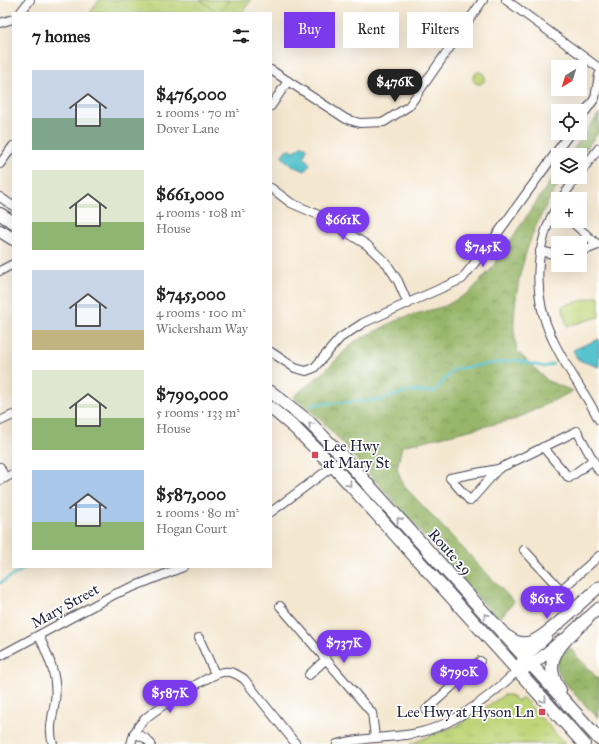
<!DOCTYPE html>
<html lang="en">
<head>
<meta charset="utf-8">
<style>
  :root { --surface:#fff; --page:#f2f2f2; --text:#222; --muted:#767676; --accent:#7c3aed }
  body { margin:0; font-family:"IM FELL Great Primer",serif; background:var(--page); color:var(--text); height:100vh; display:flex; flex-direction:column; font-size:15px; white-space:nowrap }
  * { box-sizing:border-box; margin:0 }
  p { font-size:13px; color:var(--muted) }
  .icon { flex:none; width:22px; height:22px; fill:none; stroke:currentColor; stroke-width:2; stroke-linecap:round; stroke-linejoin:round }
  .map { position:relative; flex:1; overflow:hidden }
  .panel { position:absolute; left:12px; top:12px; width:260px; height:556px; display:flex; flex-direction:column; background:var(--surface); border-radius:0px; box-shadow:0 4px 16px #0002 }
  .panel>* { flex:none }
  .top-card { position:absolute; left:284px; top:12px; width:255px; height:36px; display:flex; gap:8px }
  .needle { width:26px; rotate:218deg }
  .controls { position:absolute; left:551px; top:60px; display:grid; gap:8px }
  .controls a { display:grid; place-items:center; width:36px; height:36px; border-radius:0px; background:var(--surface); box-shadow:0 4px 16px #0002; font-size:20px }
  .price { position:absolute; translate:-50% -34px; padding:0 9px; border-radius:14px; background:var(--accent); color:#fff; font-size:13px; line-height:26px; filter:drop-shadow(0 1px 2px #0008) }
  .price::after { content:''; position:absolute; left:50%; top:24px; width:12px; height:9px; margin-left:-6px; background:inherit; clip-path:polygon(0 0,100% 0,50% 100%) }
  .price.on { background:#222; color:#fff }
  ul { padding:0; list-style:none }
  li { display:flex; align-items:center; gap:12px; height:100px; padding:0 20px }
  li span { display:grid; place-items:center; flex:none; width:112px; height:80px; border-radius:0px; color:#555 }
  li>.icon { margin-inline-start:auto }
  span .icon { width:48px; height:48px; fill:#fffc; stroke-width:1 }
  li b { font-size:17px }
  h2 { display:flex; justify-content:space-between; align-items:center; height:48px; padding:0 20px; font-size:17px }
  .chip { padding:0 14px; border-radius:0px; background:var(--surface); box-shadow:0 4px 16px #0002; font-size:14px; line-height:36px }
  .chip.on { background:var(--accent); color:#fff }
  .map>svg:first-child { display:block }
  .grass { fill:url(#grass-tufts); stroke:#707c5a }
  .forest { fill:url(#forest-crowns); stroke:#5c6c52 }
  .pitch { fill:#bfd579; stroke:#707c5a }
  .water { fill:#56c3cd; stroke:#3c7284 }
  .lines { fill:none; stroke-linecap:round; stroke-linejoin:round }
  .stream { stroke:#56c3cd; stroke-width:2.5 }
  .minor-casing { stroke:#424051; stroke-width:10 }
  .secondary-casing { stroke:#424051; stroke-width:13 }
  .primary-casing { stroke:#424051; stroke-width:14 }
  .minor { stroke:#fff; stroke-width:8 }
  .secondary { stroke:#fff; stroke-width:11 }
  .primary { stroke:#fff; stroke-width:12 }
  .oneway { stroke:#9c9ca7 }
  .poi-dot { fill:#d1495b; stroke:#fff; stroke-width:1.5 }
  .labels { text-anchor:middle; stroke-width:3.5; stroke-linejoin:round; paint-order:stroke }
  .poi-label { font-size:15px; fill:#22223b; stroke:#fff; text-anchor:start }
  .street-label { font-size:15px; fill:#22223b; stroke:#fff }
</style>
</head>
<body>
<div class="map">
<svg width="599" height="744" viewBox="0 0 599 744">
  <defs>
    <pattern id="grass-tufts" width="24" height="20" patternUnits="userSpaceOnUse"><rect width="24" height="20" fill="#bfd579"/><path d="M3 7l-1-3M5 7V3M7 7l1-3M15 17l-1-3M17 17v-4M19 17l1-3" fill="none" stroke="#a4b76a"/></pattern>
    <pattern id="forest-crowns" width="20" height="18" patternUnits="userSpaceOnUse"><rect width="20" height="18" fill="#97b669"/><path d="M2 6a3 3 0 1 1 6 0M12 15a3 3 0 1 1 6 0" fill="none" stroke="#7b9458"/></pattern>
  </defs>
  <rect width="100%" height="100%" fill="#fff"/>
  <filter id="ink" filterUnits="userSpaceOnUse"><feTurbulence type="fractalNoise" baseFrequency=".025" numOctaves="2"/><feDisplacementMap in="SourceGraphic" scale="8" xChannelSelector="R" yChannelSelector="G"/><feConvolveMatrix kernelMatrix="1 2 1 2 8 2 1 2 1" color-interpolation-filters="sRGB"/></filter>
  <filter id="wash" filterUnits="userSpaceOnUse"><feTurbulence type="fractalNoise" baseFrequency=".012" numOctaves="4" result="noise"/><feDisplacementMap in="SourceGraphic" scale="16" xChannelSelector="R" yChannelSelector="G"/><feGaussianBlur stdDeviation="0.9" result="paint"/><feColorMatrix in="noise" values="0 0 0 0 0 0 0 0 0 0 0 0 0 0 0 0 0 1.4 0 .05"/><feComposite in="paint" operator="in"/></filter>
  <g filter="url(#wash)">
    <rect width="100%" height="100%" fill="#f4e7d0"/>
    <g class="grass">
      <polygon points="99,0 251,0 242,13 90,13"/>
      <circle cx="479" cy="78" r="6"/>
      <polygon points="504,695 510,695 518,701 523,698 565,744 410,744 459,725"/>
    </g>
    <g class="forest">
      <polygon points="599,114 599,131 582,155 580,157 580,155 569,155"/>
      <path d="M558,170V177H564C534,218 516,270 514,321C513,331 516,341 517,351L548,381L573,391L516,419L402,446L397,468L403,485L514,602L498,620L338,438L319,418L293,397L323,373L354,342L401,318L445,306L470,292L491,269Z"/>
      <path d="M569,647L599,680V719C589,708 556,679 557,665C557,658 565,652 569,647Z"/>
    </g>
    <g class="pitch">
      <polygon points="200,0 229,0 219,13"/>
      <polygon points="599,296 599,317 567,326 562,306"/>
    </g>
    <g class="water">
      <polygon points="302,145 307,148 304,157 310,164 305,171 292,166 281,156 287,149 295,151"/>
      <polygon points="599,339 599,367 578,360 573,350"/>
    </g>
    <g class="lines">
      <g class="stream">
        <polyline points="312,406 317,404 380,400 410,391 434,392 454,369 516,360 544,367 553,364"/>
        <polyline points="0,583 27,567"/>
      </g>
    </g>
  </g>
  <g filter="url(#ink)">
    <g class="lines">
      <defs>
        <g id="minor">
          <polyline points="506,0 599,68"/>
          <polyline points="20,13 30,0"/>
          <polyline points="0,23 13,19"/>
          <polyline points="271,70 346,119 360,123 384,122 409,106 483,0"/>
          <polyline points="271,106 288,81"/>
          <polyline points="580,119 595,98 599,75"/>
          <polyline points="0,164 13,146"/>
          <polyline points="580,173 599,148"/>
          <polyline points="271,188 291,203 321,216 367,245 387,264 398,281 408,304"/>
          <polyline points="0,197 13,206"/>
          <polyline points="561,199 577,177"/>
          <path d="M558,204C534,244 532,296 552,338C565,367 585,392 599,420"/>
          <polyline points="573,223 598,245 580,252"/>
          <polyline points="540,251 558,255"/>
          <polyline points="0,271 13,264"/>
          <polyline points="271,352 295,368 306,371 314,368 340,338 363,323 462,279 495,237 570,133"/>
          <polyline points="0,421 13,415"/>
          <polyline points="543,447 569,478 593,460"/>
          <polyline points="0,467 5,478"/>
          <polyline points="498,469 470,501 450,478 498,469 577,431 599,471"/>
          <polyline points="0,480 13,474"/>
          <polyline points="271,512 344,458"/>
          <polyline points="524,550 561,590 599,556"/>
          <polyline points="280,606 372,713 375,737"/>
          <path d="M39,636C49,657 58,677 55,701C53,716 48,729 53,744"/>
          <polyline points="199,638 215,674"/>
          <polyline points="0,656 115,594 183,567"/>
          <polyline points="309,675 326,659"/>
          <polyline points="426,710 480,661"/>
          <polyline points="134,733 145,738 151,744"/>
          <path d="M131,744C133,736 136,728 142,722C150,712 213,672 224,672C232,671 238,675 244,679L296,744"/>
          <path d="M337,744C362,737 388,738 413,734C453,727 489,698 517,671"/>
        </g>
        <g id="secondary">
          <polyline points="571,612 599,587"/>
          <polyline points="580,625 599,608"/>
          <polyline points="525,668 531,666 562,640"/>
          <polyline points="517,671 524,658 546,637"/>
        </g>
        <g id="primary">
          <polyline points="0,214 13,222"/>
          <polyline points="0,231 13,239"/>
          <polyline points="271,392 308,421 344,458 599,739"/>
          <polyline points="271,408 296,429 333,466 584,744"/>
          <path d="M508,637C513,641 519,644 526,643C540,643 565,616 577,607"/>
          <path d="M560,690C538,658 566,640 587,619"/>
        </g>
      </defs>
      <use href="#minor" class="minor-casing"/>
      <use href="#secondary" class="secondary-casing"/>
      <use href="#primary" class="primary-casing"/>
      <use href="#minor" class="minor"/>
      <use href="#secondary" class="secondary"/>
      <use href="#primary" class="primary"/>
    </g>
    <defs><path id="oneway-chevron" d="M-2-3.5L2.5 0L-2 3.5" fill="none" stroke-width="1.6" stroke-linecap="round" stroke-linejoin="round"/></defs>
    <g class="oneway">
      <use href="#oneway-chevron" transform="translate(311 425) rotate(-136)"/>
      <use href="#oneway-chevron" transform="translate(349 484) rotate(48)"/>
      <use href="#oneway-chevron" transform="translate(399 520) rotate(-132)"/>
      <use href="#oneway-chevron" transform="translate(486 616) rotate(-132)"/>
      <use href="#oneway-chevron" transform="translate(544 700) rotate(48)"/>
    </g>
  </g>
  <g class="poi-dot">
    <rect x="311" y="451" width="8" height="8" rx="2"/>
    <rect x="538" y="708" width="8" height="8" rx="2"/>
  </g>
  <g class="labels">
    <g class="poi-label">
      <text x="323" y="451">Lee Hwy<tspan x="323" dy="17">at Mary St</tspan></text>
      <text x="534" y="717" text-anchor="end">Lee Hwy at Hyson Ln</text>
    </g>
    <g class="street-label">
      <text transform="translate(450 552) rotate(48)" y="5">Route 29</text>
      <text transform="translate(65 606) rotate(-29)" y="5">Mary Street</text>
    </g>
  </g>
</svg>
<div class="controls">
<a><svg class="needle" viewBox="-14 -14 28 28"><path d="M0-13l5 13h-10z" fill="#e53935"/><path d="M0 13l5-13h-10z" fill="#767676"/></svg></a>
<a><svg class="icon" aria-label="locate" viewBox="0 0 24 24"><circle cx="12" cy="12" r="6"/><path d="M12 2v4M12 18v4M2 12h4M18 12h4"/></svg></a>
<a><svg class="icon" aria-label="layers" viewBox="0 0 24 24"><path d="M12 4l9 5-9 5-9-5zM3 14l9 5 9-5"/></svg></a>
<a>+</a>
<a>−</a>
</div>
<b class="price on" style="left:395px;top:103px">$476K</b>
<b class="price" style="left:343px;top:241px">$661K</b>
<b class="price" style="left:483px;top:268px">$745K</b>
<b class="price" style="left:547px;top:620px">$615K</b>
<b class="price" style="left:344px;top:664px">$737K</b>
<b class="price" style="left:459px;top:693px">$790K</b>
<b class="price" style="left:170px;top:714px">$587K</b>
<div class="top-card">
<a class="chip on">Buy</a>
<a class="chip">Rent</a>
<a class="chip">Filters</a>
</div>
<section class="panel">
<h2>7 homes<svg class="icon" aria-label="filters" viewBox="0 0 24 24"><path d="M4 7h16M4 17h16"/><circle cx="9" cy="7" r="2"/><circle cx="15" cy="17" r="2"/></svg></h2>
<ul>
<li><span style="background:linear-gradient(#c9d6e8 60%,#7fa58c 0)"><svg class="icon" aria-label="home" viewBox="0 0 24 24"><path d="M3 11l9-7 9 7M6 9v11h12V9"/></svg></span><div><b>$476,000</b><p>2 rooms · 70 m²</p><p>Dover Lane</p></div></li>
<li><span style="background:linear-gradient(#dfe7d0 65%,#8fb573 0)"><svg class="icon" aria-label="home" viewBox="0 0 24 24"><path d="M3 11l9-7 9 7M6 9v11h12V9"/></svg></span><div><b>$661,000</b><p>4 rooms · 108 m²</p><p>House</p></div></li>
<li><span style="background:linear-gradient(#c9d6e8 75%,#c2b280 0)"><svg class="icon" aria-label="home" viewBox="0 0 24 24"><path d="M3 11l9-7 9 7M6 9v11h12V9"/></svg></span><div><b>$745,000</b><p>4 rooms · 100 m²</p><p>Wickersham Way</p></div></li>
<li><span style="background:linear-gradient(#dfe7d0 60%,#8fb573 0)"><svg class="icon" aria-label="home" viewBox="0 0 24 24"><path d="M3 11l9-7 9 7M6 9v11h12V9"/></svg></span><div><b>$790,000</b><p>5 rooms · 133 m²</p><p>House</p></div></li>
<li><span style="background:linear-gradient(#a9c7e8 65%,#8fb573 0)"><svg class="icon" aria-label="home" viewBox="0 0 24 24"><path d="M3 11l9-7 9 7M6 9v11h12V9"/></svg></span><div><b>$587,000</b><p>2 rooms · 80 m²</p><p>Hogan Court</p></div></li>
</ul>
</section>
</div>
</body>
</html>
